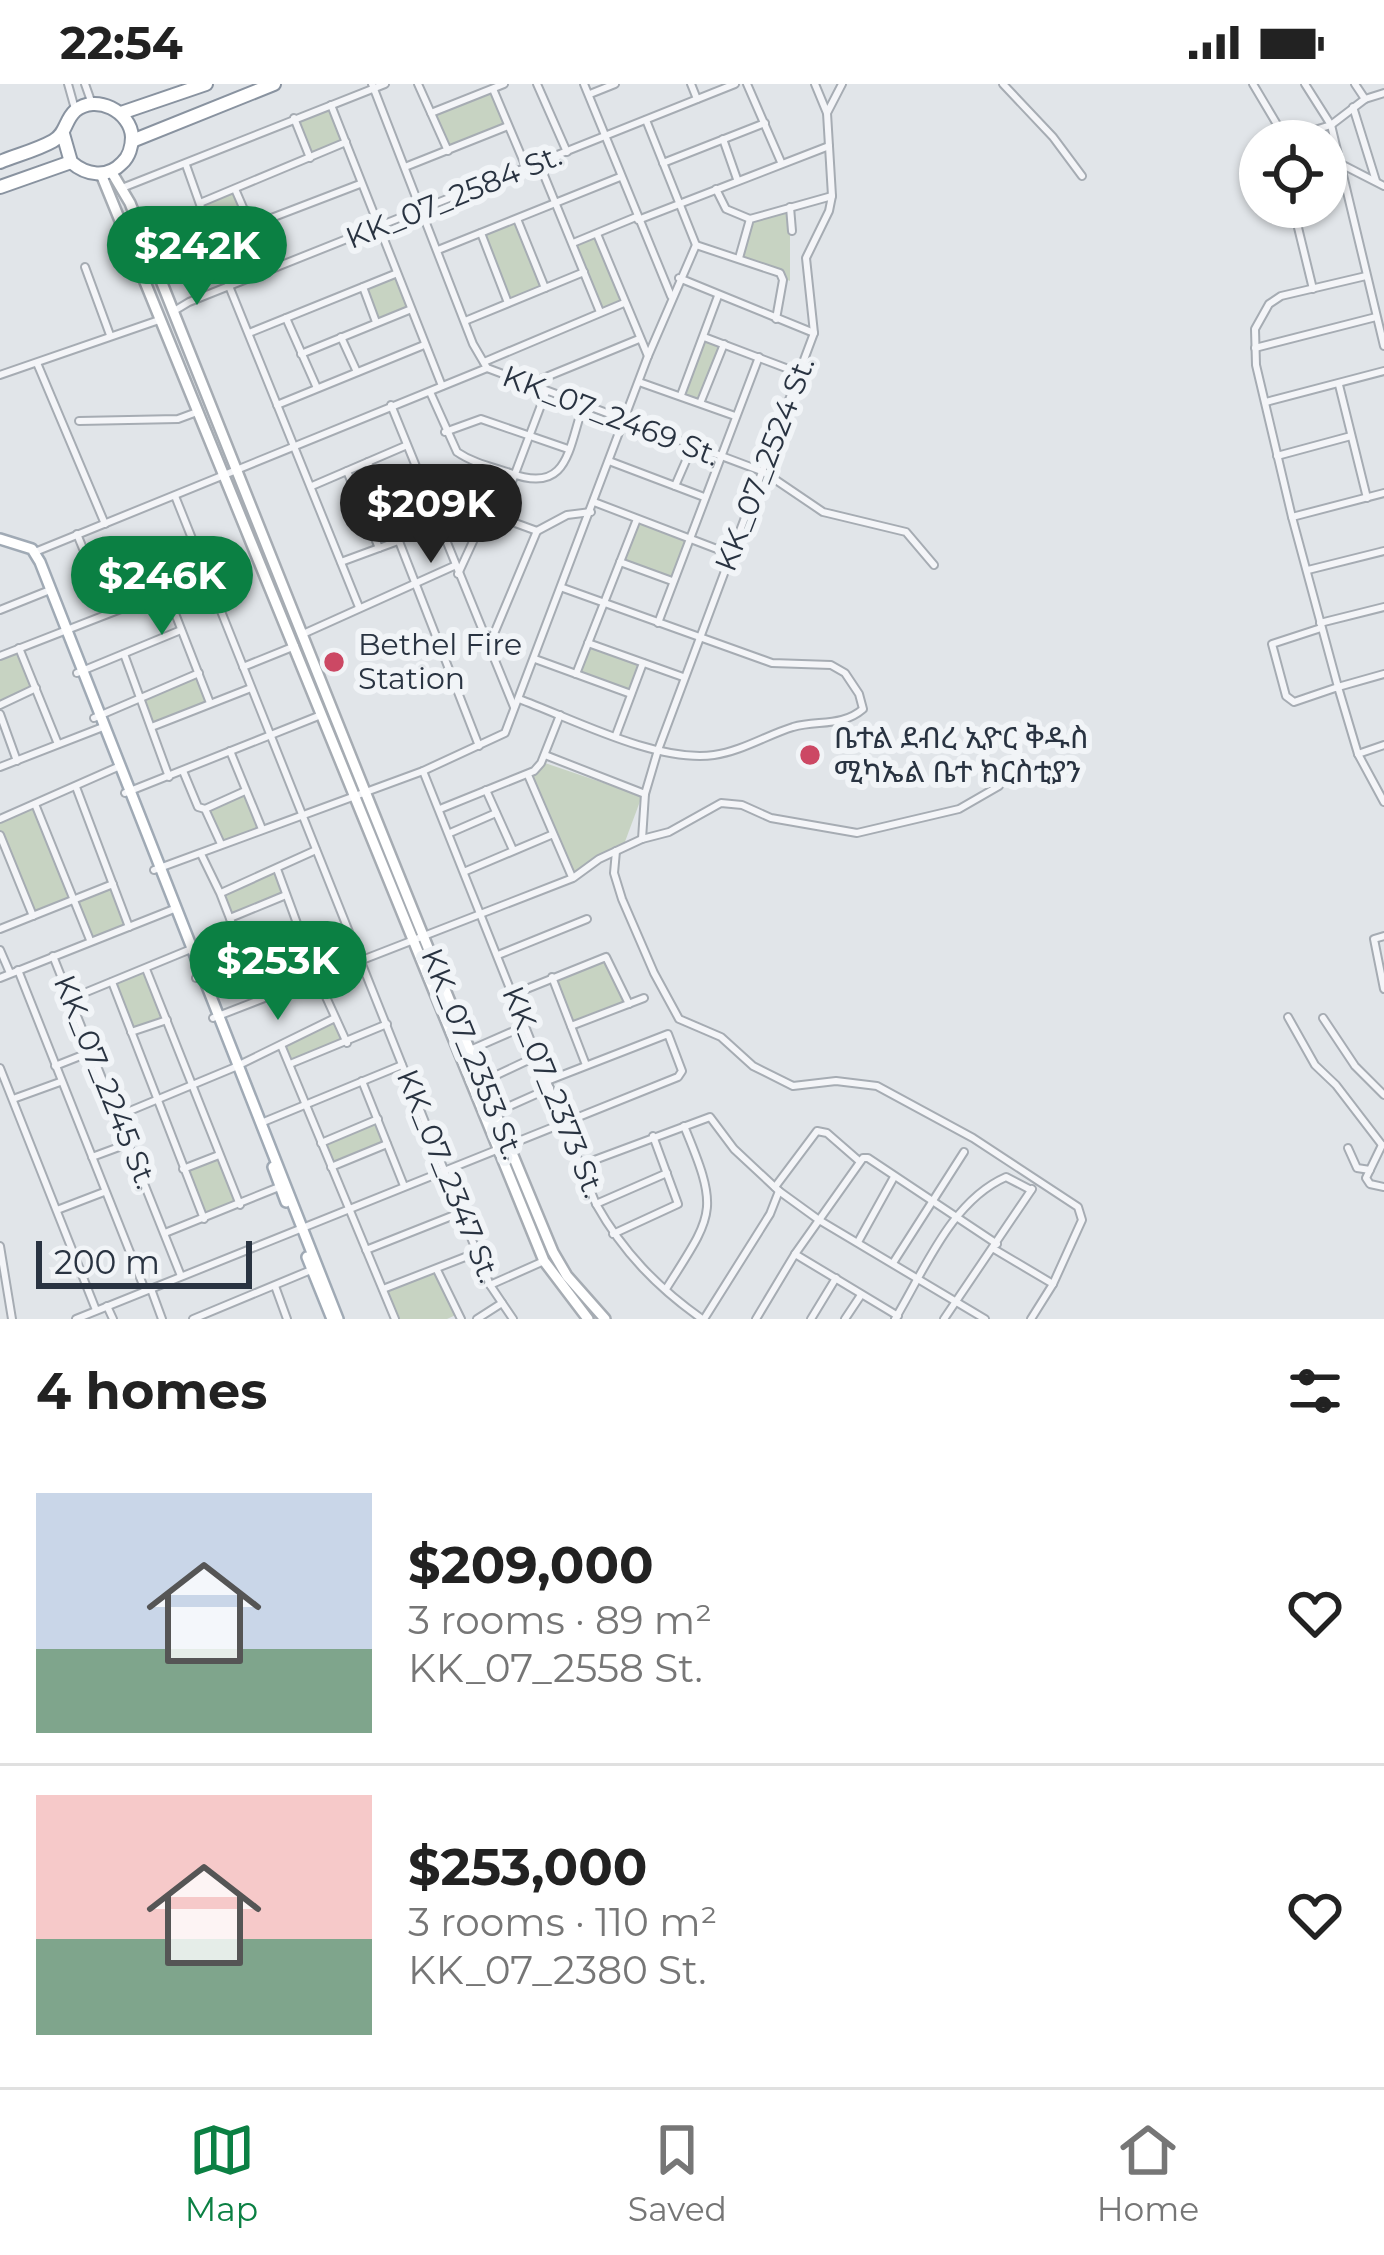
<!DOCTYPE html>
<html lang="en">
<head>
<meta charset="utf-8">
<style>
  :root { --surface:#fff; --page:#f6f6f6; --text:#222; --muted:#767676; --line:#e0e0e0; --accent:#0b8043 }
  body { margin:0; font-family:Montserrat,"Noto Sans Ethiopic",sans-serif; background:var(--page); color:var(--text); height:100vh; display:flex; flex-direction:column; font-size:45px; white-space:nowrap }
  * { box-sizing:border-box; margin:0 }
  p { font-size:39px; color:var(--muted) }
  .icon { flex:none; width:66px; height:66px; fill:none; stroke:currentColor; stroke-width:2; stroke-linecap:round; stroke-linejoin:round }
  .map { position:relative; height:1235px; overflow:hidden }
  .side { display:flex; flex-direction:column; background:var(--surface); flex:1 }
  .side>* { flex:none }
  .buttons { position:absolute; left:1239px; top:36px; display:grid; gap:24px }
  .buttons a { display:grid; place-items:center; width:108px; height:108px; border-radius:50%; background:var(--surface); box-shadow:0 3px 9px #0004; font-size:60px }
  .scale { position:absolute; left:36px; bottom:30px; width:216px; box-sizing:border-box; padding-left:12px; border:6px solid #293341; border-top:0; font-size:33px; line-height:42px; white-space:nowrap; color:#293341; -webkit-text-stroke:9px #f1f4f7; paint-order:stroke }
  .price { position:absolute; translate:-50% -102px; padding:0 27px; border-radius:42px; background:var(--accent); color:#fff; font-size:39px; line-height:78px; filter:drop-shadow(0 3px 6px #0008) }
  .price::after { content:''; position:absolute; left:50%; top:72px; width:36px; height:27px; margin-left:-18px; background:inherit; clip-path:polygon(0 0,100% 0,50% 100%) }
  .price.active { background:#222; color:#fff }
  ul { padding:0; list-style:none }
  li { display:flex; align-items:center; gap:36px; height:300px; padding:0 36px }
  li+li { border-top:3px solid var(--line) }
  li span { display:grid; place-items:center; flex:none; width:336px; height:240px; border-radius:0px; color:#555 }
  li>.icon { margin-inline-start:auto }
  span .icon { width:144px; height:144px; fill:#fffc; stroke-width:1 }
  li b { font-size:51px }
  h2 { display:flex; justify-content:space-between; align-items:center; height:144px; padding:0 36px; font-size:51px }
  .status { display:flex; justify-content:space-between; align-items:center; height:84px; padding:0 60px; background:var(--surface); direction:ltr }
  .status svg { height:33px; fill:currentColor }
  .dock { display:flex; justify-content:space-around; align-items:center; height:168px; border-top:3px solid var(--line); background:var(--surface); font-size:33px; color:var(--muted) }
  .dock a { display:grid; justify-items:center; gap:6px }
  .dock .active { color:var(--accent) }
  .map>svg:first-child { display:block }
  .green { fill:#c7d3c2 }
  .lines { fill:none; stroke-linecap:round; stroke-linejoin:round }
  .street-casing { stroke:#a6acb3; stroke-width:10 }
  .secondary-casing { stroke:#a6acb3; stroke-width:14 }
  .primary-casing { stroke:#a0aab5; stroke-width:14 }
  .highway-casing { stroke:#8993a0; stroke-width:16 }
  .street { stroke:#f4f5f8; stroke-width:6 }
  .secondary { stroke:#fff; stroke-width:9 }
  .primary { stroke:#fff; stroke-width:9 }
  .highway { stroke:#fff; stroke-width:12 }
  .poi-dot { fill:#cc4864; stroke:#f1f4f7; stroke-width:4.5 }
  .labels { text-anchor:middle; stroke-width:12; stroke-linejoin:round; paint-order:stroke }
  .street-label { font-size:30px; fill:#293341; stroke:#f1f4f7 }
  .poi-label { font-size:30px; fill:#293341; stroke:#f1f4f7; text-anchor:start }
</style>
</head>
<body>
<div class="status"><b>22:54</b><svg viewBox="0 0 49 12"><path d="M0 12V9h3v3zM5 12V6h3v6zM10 12V3h3v9zM15 12V0h3v12zM26 1h20v11H26zM47 4h2v5h-2z"/></svg></div>
<div class="map">
<svg width="1384" height="1235" viewBox="0 0 1384 1235">
  <rect width="100%" height="100%" fill="#e1e5e9"/>
  <g class="green">
    <polygon points="493,5 508,42 448,67 431,29"/>
    <polygon points="330,21 346,58 310,74 295,33"/>
    <polygon points="235,105 251,142 214,156 200,120"/>
    <polygon points="790,123 790,197 739,174 750,135"/>
    <polygon points="517,135 546,205 508,220 481,150"/>
    <polygon points="597,150 624,219 600,228 572,159"/>
    <polygon points="395,190 409,226 376,238 363,203"/>
    <polygon points="704,253 724,260 700,319 681,311"/>
    <polygon points="368,378 398,457 379,464 347,387"/>
    <polygon points="637,435 689,455 673,498 620,478"/>
    <polygon points="153,473 167,507 109,528 96,496"/>
    <polygon points="588,559 643,579 631,610 576,590"/>
    <polygon points="19,564 36,604 0,621 0,572"/>
    <polygon points="199,589 210,619 154,643 141,613"/>
    <polygon points="545,679 642,712 623,763 570,797 527,697"/>
    <polygon points="247,707 262,745 221,760 205,725"/>
    <polygon points="35,720 74,815 113,800 129,843 90,857 74,815 33,832 0,751 0,735"/>
    <polygon points="277,785 286,811 230,834 220,809"/>
    <polygon points="606,873 629,920 571,942 552,893"/>
    <polygon points="146,885 167,936 131,948 112,898"/>
    <polygon points="335,934 347,959 289,981 281,961"/>
    <polygon points="378,1035 387,1060 331,1083 321,1059"/>
    <polygon points="219,1071 240,1121 204,1135 183,1085"/>
    <polygon points="437,1186 458,1230 447,1235 395,1235 383,1205"/>
  </g>
  <g class="lines">
    <defs>
      <g id="street">
        <polyline points="68,0 75,25"/>
        <polyline points="85,0 91,17"/>
        <polyline points="372,0 473,260 487,284 764,388 823,428 906,448 934,481"/>
        <polyline points="418,0 448,67"/>
        <polyline points="537,0 567,68"/>
        <polyline points="584,0 671,212"/>
        <polyline points="691,0 697,15"/>
        <polyline points="747,0 781,78"/>
        <polyline points="1003,0 1053,53 1082,92"/>
        <polyline points="1253,0 1278,42 1282,56 1331,41 1365,15 1384,9"/>
        <polyline points="1305,0 1331,41 1384,262"/>
        <polyline points="1355,0 1365,15"/>
        <polyline points="493,5 526,83"/>
        <polyline points="590,10 615,0"/>
        <polyline points="331,21 442,302"/>
        <polyline points="1353,23 1376,97"/>
        <polyline points="431,29 504,0"/>
        <polyline points="827,29 842,0"/>
        <polyline points="294,34 310,74"/>
        <polyline points="646,36 696,161"/>
        <polyline points="723,55 737,95"/>
        <polyline points="539,79 600,228"/>
        <polyline points="663,79 765,39"/>
        <polyline points="1339,79 1384,102"/>
        <polyline points="186,81 229,202 359,523"/>
        <polyline points="405,83 508,42"/>
        <polyline points="122,104 385,0"/>
        <polyline points="235,105 251,142"/>
        <polyline points="716,105 726,125 750,135"/>
        <polyline points="200,119 346,58"/>
        <polyline points="790,123 792,147"/>
        <polyline points="1293,123 1313,205"/>
        <polyline points="517,135 545,204"/>
        <polyline points="638,136 829,62"/>
        <polyline points="481,149 508,219"/>
        <polyline points="597,150 648,272"/>
        <polyline points="214,156 360,100"/>
        <polyline points="573,159 636,133"/>
        <polyline points="696,161 780,189 783,196 776,235"/>
        <polyline points="438,166 620,93"/>
        <polyline points="739,174 750,135 832,112"/>
        <polyline points="85,183 110,251"/>
        <polyline points="679,194 814,249"/>
        <polyline points="363,203 376,238"/>
        <polyline points="174,227 189,218 735,0"/>
        <polyline points="286,234 317,304"/>
        <polyline points="465,237 584,188"/>
        <polyline points="249,249 395,190"/>
        <polyline points="341,253 357,288"/>
        <polyline points="704,253 799,289"/>
        <polyline points="1255,264 1376,233"/>
        <polyline points="301,270 409,226"/>
        <polyline points="484,278 624,219"/>
        <polyline points="37,279 105,440"/>
        <polyline points="0,291 159,236"/>
        <polyline points="639,298 735,332"/>
        <polyline points="529,300 639,255"/>
        <polyline points="1339,301 1367,414"/>
        <path d="M430,308L457,368C473,379 492,383 510,389C568,411 568,366 583,322"/>
        <polyline points="681,311 718,212"/>
        <polyline points="701,317 724,260"/>
        <polyline points="1266,318 1384,287"/>
        <polyline points="277,321 424,261"/>
        <polyline points="391,321 514,623"/>
        <polyline points="79,337 178,335 197,328"/>
        <polyline points="445,348 481,335 568,365"/>
        <polyline points="1277,372 1351,352"/>
        <polyline points="609,377 704,413"/>
        <polyline points="368,378 479,662"/>
        <polyline points="347,387 379,464"/>
        <polyline points="312,402 405,362"/>
        <polyline points="675,402 692,363"/>
        <polyline points="425,406 537,447"/>
        <polyline points="1384,409 1292,433 1338,603 1384,590"/>
        <polyline points="175,412 490,1201 513,1235"/>
        <polyline points="594,418 730,470"/>
        <polyline points="499,432 546,308"/>
        <polyline points="1292,433 1256,281 1255,245 1269,220 1281,212 1366,192"/>
        <polyline points="537,447 567,431 591,428"/>
        <polyline points="77,450 109,528"/>
        <polyline points="35,468 487,284"/>
        <polyline points="153,473 210,619"/>
        <polyline points="341,478 398,457"/>
        <polyline points="620,478 672,497"/>
        <polyline points="1308,486 1384,467"/>
        <polyline points="458,490 487,427"/>
        <polyline points="96,496 192,459"/>
        <polyline points="0,526 50,506"/>
        <polyline points="658,539 759,273"/>
        <polyline points="1320,539 1384,523"/>
        <polyline points="1321,544 1272,560 1286,612 1294,618 1338,603 1358,670 1384,718"/>
        <polyline points="303,550 454,482"/>
        <polyline points="588,559 683,593"/>
        <polyline points="19,564 58,660"/>
        <polyline points="488,564 537,447"/>
        <polyline points="124,570 169,693"/>
        <polyline points="0,572 167,507"/>
        <polyline points="535,575 631,610"/>
        <polyline points="243,583 295,562"/>
        <polyline points="77,589 181,546"/>
        <polyline points="576,590 637,435"/>
        <path d="M519,615C573,635 657,679 714,671C742,667 767,651 793,643C818,636 842,643 863,625L859,610L845,589L831,581L772,579L563,504"/>
        <polyline points="0,621 36,604"/>
        <polyline points="0,630 17,677"/>
        <polyline points="94,634 199,589"/>
        <polyline points="154,642 251,604"/>
        <polyline points="616,651 643,579"/>
        <polyline points="230,667 262,745"/>
        <polyline points="1358,670 1384,661"/>
        <polyline points="545,671 645,710"/>
        <polyline points="0,683 103,643"/>
        <polyline points="183,687 198,723 205,725 221,760"/>
        <path d="M423,687L596,1120C623,1168 657,1203 702,1235"/>
        <polyline points="528,691 572,793"/>
        <polyline points="76,703 129,843"/>
        <polyline points="486,706 513,766"/>
        <polyline points="125,709 321,631"/>
        <polyline points="35,720 90,856"/>
        <polyline points="205,725 245,707"/>
        <polyline points="440,725 534,687 541,679 560,631"/>
        <polyline points="0,735 120,682"/>
        <polyline points="450,749 496,729"/>
        <polyline points="0,751 33,832"/>
        <polyline points="642,755 645,710 658,666 814,249 806,174 829,127 832,112 827,29 815,0"/>
        <polyline points="616,767 614,789 622,815 654,889 679,935 721,953 753,982 793,1002 836,997 877,1002 973,1054 1078,1123 1082,1136 1053,1200 1031,1235"/>
        <polyline points="202,772 220,809 245,873"/>
        <polyline points="277,785 316,891 347,959"/>
        <polyline points="154,786 423,687 505,649 648,272 696,161"/>
        <polyline points="466,787 551,751"/>
        <polyline points="221,809 316,766"/>
        <polyline points="230,834 286,811"/>
        <polyline points="0,845 113,800"/>
        <polyline points="1384,852 1374,855 1384,905"/>
        <polyline points="0,866 10,889"/>
        <polyline points="498,871 587,835"/>
        <polyline points="53,872 181,1192"/>
        <polyline points="146,885 240,1121"/>
        <polyline points="18,886 145,1206"/>
        <polyline points="552,893 586,981"/>
        <polyline points="0,894 174,825"/>
        <polyline points="196,894 302,850"/>
        <polyline points="112,898 204,1135"/>
        <polyline points="514,910 606,873 629,920"/>
        <polyline points="72,914 191,865"/>
        <polyline points="1288,933 1315,981 1336,1001 1382,1061"/>
        <polyline points="213,934 573,794 599,775 642,755 669,748 721,719 742,721 771,734 857,749 959,725 999,702"/>
        <polyline points="1323,934 1355,982 1384,1011"/>
        <polyline points="571,942 644,914"/>
        <polyline points="131,948 167,936"/>
        <polyline points="281,961 395,1235"/>
        <polyline points="470,966 525,942"/>
        <polyline points="290,980 387,940"/>
        <polyline points="55,982 93,967"/>
        <polyline points="0,984 96,1226"/>
        <polyline points="362,997 404,1102"/>
        <polyline points="484,997 537,972"/>
        <polyline points="13,1015 60,998"/>
        <polyline points="496,1028 550,1004"/>
        <polyline points="120,1031 233,984 335,934"/>
        <polyline points="261,1039 402,981"/>
        <polyline points="321,1059 378,1035"/>
        <polyline points="1382,1061 1366,1094 1370,1100 1384,1103"/>
        <polyline points="1348,1064 1357,1084 1370,1086"/>
        <polyline points="92,1073 130,1059"/>
        <polyline points="581,1081 710,1033 734,1065 779,1107 819,1136 985,1235"/>
        <polyline points="331,1083 387,1060"/>
        <polyline points="183,1085 219,1071"/>
        <polyline points="775,1103 817,1047 827,1049 858,1076"/>
        <polyline points="596,1120 667,1089"/>
        <polyline points="57,1126 104,1108"/>
        <polyline points="165,1149 279,1103"/>
        <polyline points="613,1150 678,1120 653,1052"/>
        <polyline points="858,1158 894,1093"/>
        <polyline points="0,1162 12,1235"/>
        <polyline points="994,1165 1053,1200"/>
        <polyline points="366,1166 462,1128"/>
        <polyline points="795,1170 898,1232"/>
        <polyline points="893,1179 964,1068"/>
        <polyline points="437,1186 461,1235"/>
        <polyline points="490,1201 544,1177"/>
        <polyline points="275,1202 287,1235"/>
        <polyline points="151,1205 162,1235"/>
        <polyline points="383,1205 478,1168"/>
        <path d="M666,1205C714,1129 720,1128 684,1042"/>
        <polyline points="107,1222 113,1235"/>
        <polyline points="76,1235 678,993 682,987 668,950 547,997"/>
        <polyline points="193,1235 311,1186"/>
        <polyline points="477,1235 502,1219"/>
        <polyline points="704,1235 770,1130 779,1107"/>
        <polyline points="756,1235 795,1170 863,1074 868,1074 997,1160"/>
        <polyline points="811,1235 836,1194"/>
        <polyline points="845,1235 861,1211"/>
        <path d="M895,1235C924,1187 951,1117 1006,1093L1031,1106"/>
        <polyline points="944,1235 1032,1105"/>
      </g>
      <g id="secondary">
        <path d="M111,87L130,119C270,469 408,820 553,1168L567,1192L605,1235"/>
        <polyline points="101,90 544,1177 588,1235"/>
      </g>
      <g id="primary">
        <polyline points="0,455 32,465 40,478 338,1235"/>
        <polyline points="273,1083 286,1118"/>
        <polyline points="307,1173 332,1235"/>
      </g>
      <g id="highway">
        <polyline points="121,29 206,0"/>
        <polyline points="132,57 274,0"/>
        <path d="M0,78C17,71 37,66 53,57C66,50 65,36 75,27C96,9 131,28 132,53C132,62 129,73 122,79C107,95 86,91 71,78L63,50"/>
        <polyline points="0,103 71,78"/>
      </g>
    </defs>
    <use href="#street" class="street-casing"/>
    <use href="#secondary" class="secondary-casing"/>
    <use href="#primary" class="primary-casing"/>
    <use href="#highway" class="highway-casing"/>
    <use href="#street" class="street"/>
    <use href="#secondary" class="secondary"/>
    <use href="#primary" class="primary"/>
    <use href="#highway" class="highway"/>
  </g>
  <g class="poi-dot">
    <circle cx="334" cy="578" r="12"/>
    <circle cx="810" cy="671" r="12"/>
  </g>
  <g class="labels">
    <g class="street-label">
      <text transform="translate(454 113) rotate(-22)" y="10">KK_07_2584 St.</text>
      <text transform="translate(611 332) rotate(21)" y="10">KK_07_2469 St.</text>
      <text transform="translate(765 380) rotate(-69)" y="10">KK_07_2524 St.</text>
      <text transform="translate(472 970) rotate(68)" y="10">KK_07_2353 St.</text>
      <text transform="translate(105 998) rotate(68)" y="10">KK_07_2245 St.</text>
      <text transform="translate(553 1008) rotate(68)" y="10">KK_07_2373 St.</text>
      <text transform="translate(448 1092) rotate(68)" y="10">KK_07_2347 St.</text>
    </g>
    <g class="poi-label">
      <text x="358" y="571">Bethel Fire<tspan x="358" dy="34">Station</tspan></text>
      <text x="834" y="664">ቤተል ደብረ ኢዮር ቅዱስ<tspan x="834" dy="34">ሚካኤል ቤተ ክርስቲያን</tspan></text>
    </g>
  </g>
</svg>
<div class="buttons">
<a><svg class="icon" aria-label="locate" viewBox="0 0 24 24"><circle cx="12" cy="12" r="6"/><path d="M12 2v4M12 18v4M2 12h4M18 12h4"/></svg></a>
</div>
<div class="scale">200 m</div>
<b class="price" style="left:197px;top:224px">$242K</b>
<b class="price active" style="left:431px;top:482px">$209K</b>
<b class="price" style="left:162px;top:554px">$246K</b>
<b class="price" style="left:278px;top:939px">$253K</b>
</div>
<section class="side">
<h2>4 homes<svg class="icon" aria-label="filters" viewBox="0 0 24 24"><path d="M4 7h16M4 17h16"/><circle cx="9" cy="7" r="2"/><circle cx="15" cy="17" r="2"/></svg></h2>
<ul>
<li><span style="background:linear-gradient(#c9d6e8 65%,#7fa58c 0)"><svg class="icon" aria-label="home" viewBox="0 0 24 24"><path d="M3 11l9-7 9 7M6 9v11h12V9"/></svg></span><div><b>$209,000</b><p>3 rooms · 89 m²</p><p>KK_07_2558 St.</p></div><svg class="icon" aria-label="heart" viewBox="0 0 24 24"><path d="M12 20l-8-8c-3-5 5-10 8-4 3-6 11-1 8 4z"/></svg></li>
<li><span style="background:linear-gradient(#f6c9c9 60%,#7fa58c 0)"><svg class="icon" aria-label="home" viewBox="0 0 24 24"><path d="M3 11l9-7 9 7M6 9v11h12V9"/></svg></span><div><b>$253,000</b><p>3 rooms · 110 m²</p><p>KK_07_2380 St.</p></div><svg class="icon" aria-label="heart" viewBox="0 0 24 24"><path d="M12 20l-8-8c-3-5 5-10 8-4 3-6 11-1 8 4z"/></svg></li>
</ul>
</section>
<nav class="dock">
<a class="active"><svg class="icon" aria-label="map" viewBox="0 0 24 24"><path d="M3 6l6-2 6 2 6-2v14l-6 2-6-2-6 2zM9 4v14M15 6v14"/></svg>Map</a>
<a><svg class="icon" aria-label="saved" viewBox="0 0 24 24"><path d="M7 4h10v16l-5-4-5 4z"/></svg>Saved</a>
<a><svg class="icon" aria-label="home" viewBox="0 0 24 24"><path d="M3 11l9-7 9 7M6 9v11h12V9"/></svg>Home</a>
</nav>
</body>
</html>
